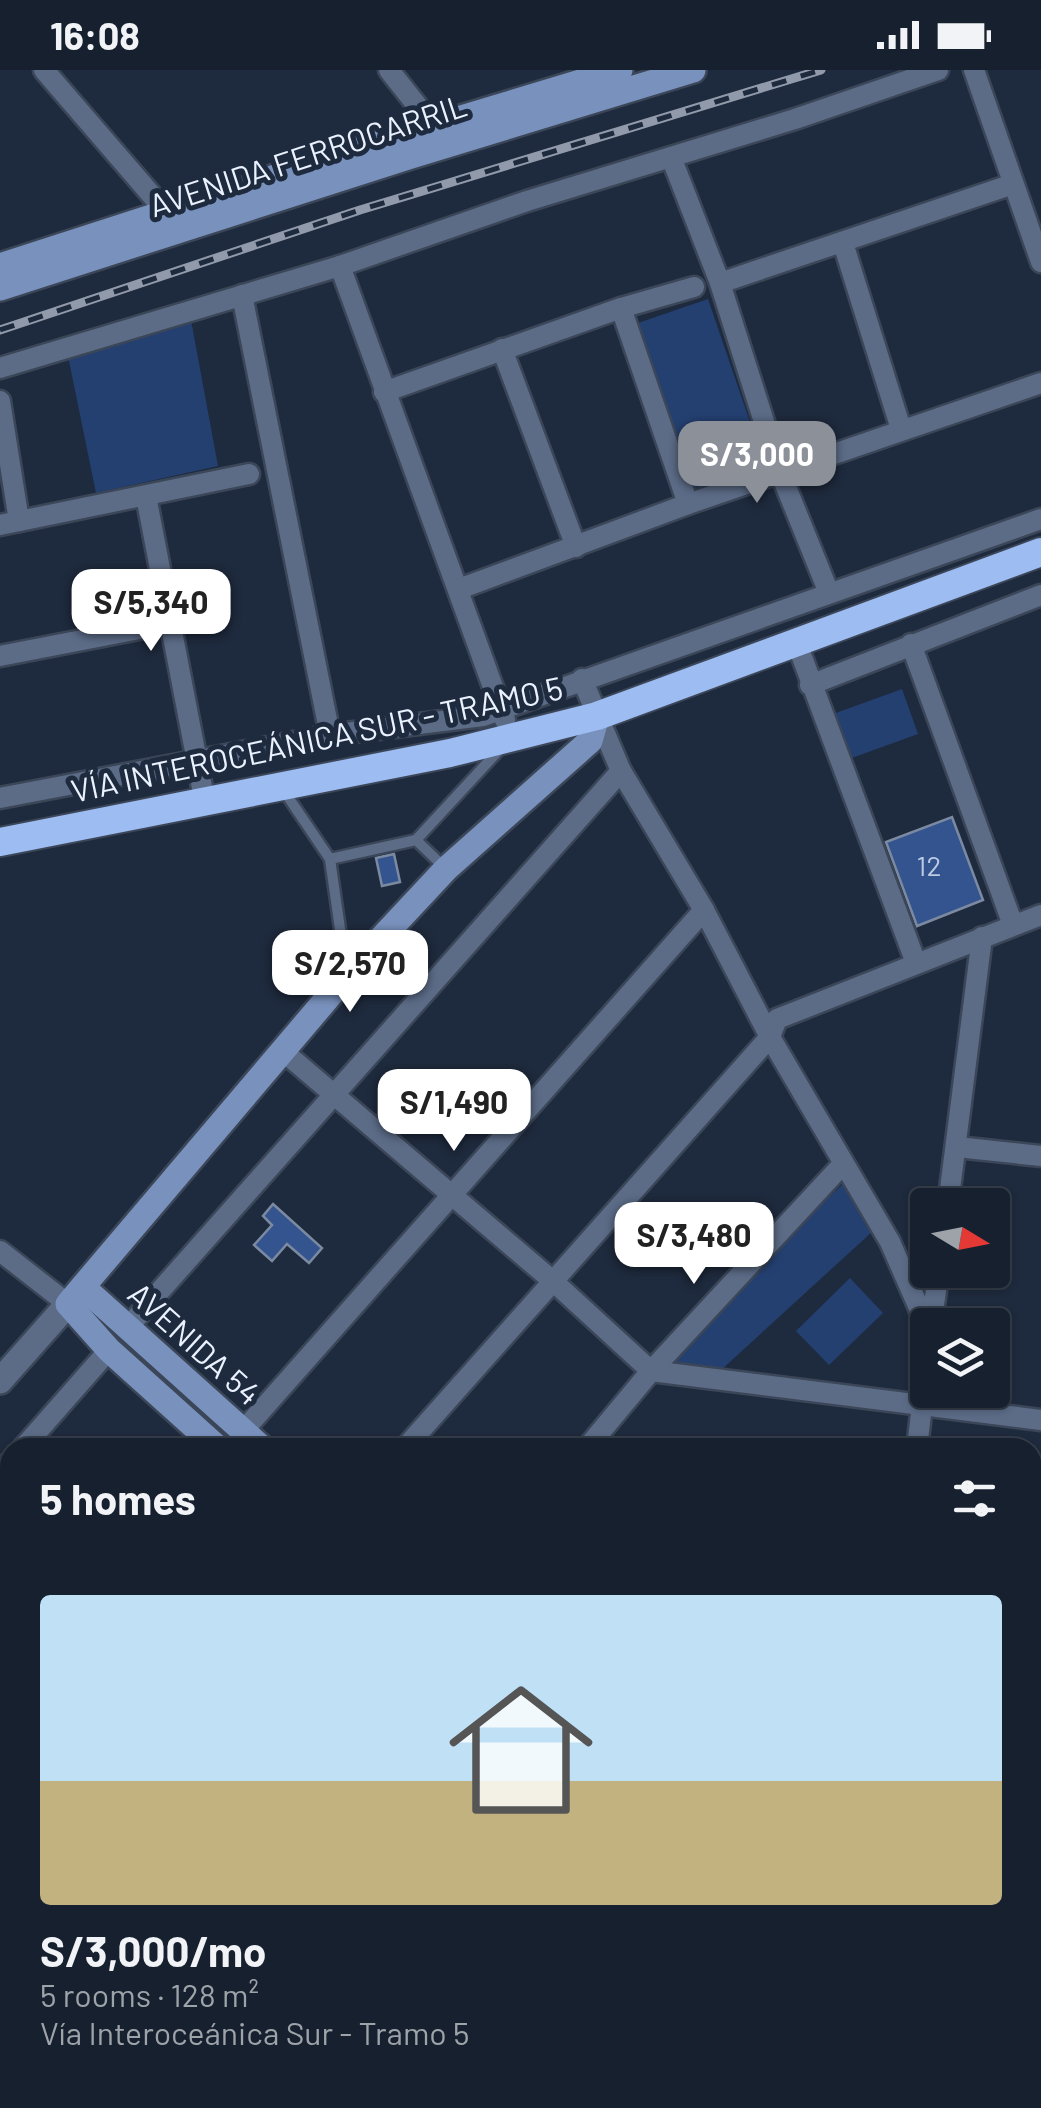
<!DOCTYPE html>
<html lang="en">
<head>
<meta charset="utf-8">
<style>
  :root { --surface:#16202e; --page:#1f2836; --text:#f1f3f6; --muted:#9ea3aa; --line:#353e4a; --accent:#8c9099 }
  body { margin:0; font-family:Barlow,sans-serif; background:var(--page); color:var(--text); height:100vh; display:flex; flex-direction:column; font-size:38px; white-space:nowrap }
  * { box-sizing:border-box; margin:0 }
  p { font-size:32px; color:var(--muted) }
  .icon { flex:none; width:55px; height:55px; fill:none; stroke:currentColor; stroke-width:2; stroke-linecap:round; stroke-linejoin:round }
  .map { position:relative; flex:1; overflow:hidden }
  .drawer { position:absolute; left:0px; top:1368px; width:1042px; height:672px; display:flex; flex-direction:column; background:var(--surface); border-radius:30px 30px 0 0; box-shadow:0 2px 8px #0004,0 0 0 2px var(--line) }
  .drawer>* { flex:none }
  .needle { width:65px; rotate:100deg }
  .fabs { position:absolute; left:910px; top:1118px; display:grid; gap:20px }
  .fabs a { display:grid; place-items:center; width:100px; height:100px; border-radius:10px; background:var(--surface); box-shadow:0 2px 8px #0004,0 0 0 2px var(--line); font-size:50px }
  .price { position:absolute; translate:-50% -85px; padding:0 22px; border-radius:20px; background:#fff; color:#222; font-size:32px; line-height:65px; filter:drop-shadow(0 2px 5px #0008) }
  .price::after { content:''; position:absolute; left:50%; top:60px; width:30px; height:22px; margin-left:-15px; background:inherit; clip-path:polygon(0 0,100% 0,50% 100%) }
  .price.active { background:var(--accent); color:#fff }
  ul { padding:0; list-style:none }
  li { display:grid; align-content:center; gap:20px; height:530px; padding:0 40px }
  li+li { border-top:2px solid var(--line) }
  li span { display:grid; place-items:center; height:310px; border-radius:10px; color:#555 }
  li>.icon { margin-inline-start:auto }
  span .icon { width:180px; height:180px; fill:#fffc; stroke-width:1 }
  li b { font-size:42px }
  h2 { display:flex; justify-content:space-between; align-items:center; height:120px; padding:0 40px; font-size:42px }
  .status { display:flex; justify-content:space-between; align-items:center; height:70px; padding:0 50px; background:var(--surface); direction:ltr }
  .status svg { height:28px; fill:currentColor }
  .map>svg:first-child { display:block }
  .green { fill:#244071 }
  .building { fill:#33548f; stroke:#7c8aa1; stroke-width:2.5 }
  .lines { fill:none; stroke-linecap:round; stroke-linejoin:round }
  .service-casing { stroke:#3b4658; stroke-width:15 }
  .minor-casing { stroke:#3b4658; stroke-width:25 }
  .tertiary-casing { stroke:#3b4658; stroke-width:30 }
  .secondary-casing { stroke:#3b4658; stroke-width:30 }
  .trunk-casing { stroke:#3b4658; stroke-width:32 }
  .service { stroke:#5c6c87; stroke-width:10 }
  .minor { stroke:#5c6c87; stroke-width:20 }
  .tertiary { stroke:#5c6c87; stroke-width:25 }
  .secondary { stroke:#7992bd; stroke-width:25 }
  .trunk { stroke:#9cbcf2; stroke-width:28 }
  .rail-casing { stroke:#919aaa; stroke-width:9 }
  .rail { stroke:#1e2a3d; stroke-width:5; stroke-dasharray:15; stroke-linecap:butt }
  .labels { text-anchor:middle; stroke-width:10; stroke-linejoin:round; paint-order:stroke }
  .number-label { font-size:28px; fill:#bccae3 }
  .street-label { font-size:32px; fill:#eaf2ff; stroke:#1e2a3d }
</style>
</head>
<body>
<div class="status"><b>16:08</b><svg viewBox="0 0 49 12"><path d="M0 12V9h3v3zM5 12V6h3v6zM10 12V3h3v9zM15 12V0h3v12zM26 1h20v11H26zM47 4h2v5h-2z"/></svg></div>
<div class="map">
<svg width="1041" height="2038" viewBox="0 0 1041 2038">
  <rect width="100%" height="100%" fill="#1e2a3d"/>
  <g class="green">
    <polygon points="708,229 765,396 695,420 638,253"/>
    <polygon points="191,250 218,396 96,423 68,286"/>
    <polygon points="902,619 918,664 849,689 833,644"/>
    <polygon points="845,1112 873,1161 720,1301 678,1298 674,1288 780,1174"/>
    <polygon points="850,1208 883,1243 829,1295 796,1261"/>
    <polygon points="154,1292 251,1377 234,1377 146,1301"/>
  </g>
  <g class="building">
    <polygon points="952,747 983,830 917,856 886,772"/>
    <polygon points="394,784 400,812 382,816 376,788"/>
    <polygon points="273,1134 322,1178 309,1193 287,1174 272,1191 254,1175 272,1155 263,1146"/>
  </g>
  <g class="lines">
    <defs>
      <g id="service">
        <polyline points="282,718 330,789 416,770 501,678"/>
        <polyline points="416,770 444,797"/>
        <polyline points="330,789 346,901"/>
        <polyline points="0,2034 6,2038"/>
      </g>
      <g id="minor">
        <polyline points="44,0 167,143"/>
        <polyline points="389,0 434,57"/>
        <polyline points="974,0 1041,192"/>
        <polyline points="671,87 720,213 780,402 829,523"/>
        <polyline points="843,173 901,359"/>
        <polyline points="340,196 505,650"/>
        <polyline points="720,213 1013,114"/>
        <polyline points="242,225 330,665"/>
        <polyline points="621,238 688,434"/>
        <polyline points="502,279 576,477"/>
        <polyline points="0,298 340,196 527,131 795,49 938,0"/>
        <polyline points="384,322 621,238 694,217"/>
        <polyline points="0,331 19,451"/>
        <polyline points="146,426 205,733"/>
        <polyline points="0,455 249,404"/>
        <polyline points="459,519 688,434 1041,313"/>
        <polyline points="796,571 916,893"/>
        <polyline points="911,574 1013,855"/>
        <polyline points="0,586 170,553"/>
        <polyline points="582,609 621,701 704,840 770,967 890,1172 919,1238 928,1273"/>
        <polyline points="810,615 1041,525"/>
        <polyline points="0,728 330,665 483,646 1041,449"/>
        <polyline points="284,982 554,1212 651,1301 1041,1350"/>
        <polyline points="957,1077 1041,1086"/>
        <polyline points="948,1135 982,867"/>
        <polyline points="0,1181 68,1234"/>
        <polyline points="931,1255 939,1200"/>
        <polyline points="128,1257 621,701"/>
        <polyline points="243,1361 704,840"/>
        <polyline points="23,1378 109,1280"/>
        <polyline points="405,1378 770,967 777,949 1041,845"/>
        <polyline points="587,1378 651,1301 843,1094"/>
        <polyline points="917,1378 928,1284"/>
        <polyline points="0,1404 10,1392"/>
        <polyline points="0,1504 10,1513"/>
        <polyline points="1032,1573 1041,1512"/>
        <polyline points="0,1654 10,1641"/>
        <polyline points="0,1739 10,1747"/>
        <polyline points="353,2030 364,2038"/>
        <polyline points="1021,2030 1041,2033"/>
        <polyline points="656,2038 658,2030"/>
        <polyline points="795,2038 797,2030"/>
        <polyline points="930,2038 931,2030"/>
      </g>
      <g id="tertiary">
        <polyline points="0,1311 68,1234"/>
        <polyline points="1032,1679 1041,1681"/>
        <polyline points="1032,1702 1041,1704"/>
      </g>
      <g id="secondary">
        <polyline points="0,196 405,65 620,0"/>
        <polyline points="0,218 411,86 693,0"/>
        <polyline points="84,1218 262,1378"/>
        <polyline points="218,1378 109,1280 68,1234 347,905 446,799 590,671 597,646"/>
        <polyline points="467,2038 469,2030"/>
        <polyline points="498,2038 499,2030"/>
      </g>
      <polyline id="trunk" points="0,772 450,683 597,646 1041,482"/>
    </defs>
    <use href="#service" class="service-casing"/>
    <use href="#minor" class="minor-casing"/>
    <use href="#tertiary" class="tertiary-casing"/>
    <use href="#secondary" class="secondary-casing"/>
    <use href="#trunk" class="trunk-casing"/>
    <use href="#service" class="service"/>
    <use href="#minor" class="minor"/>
    <use href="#tertiary" class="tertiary"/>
    <use href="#secondary" class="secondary"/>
    <use href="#trunk" class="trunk"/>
    <defs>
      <polyline id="rail" points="0,260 360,140 821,0"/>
    </defs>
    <use href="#rail" class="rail-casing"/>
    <use href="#rail" class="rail"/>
  </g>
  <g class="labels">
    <g class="number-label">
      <text x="929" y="806">12</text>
    </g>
    <g class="street-label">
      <text transform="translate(308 86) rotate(-18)" y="11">AVENIDA FERROCARRIL</text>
      <text transform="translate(317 670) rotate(-12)" y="11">VÍA INTEROCEÁNICA SUR - TRAMO 5</text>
      <text transform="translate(194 1274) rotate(42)" y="11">AVENIDA 54</text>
    </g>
  </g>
</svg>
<div class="fabs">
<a><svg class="needle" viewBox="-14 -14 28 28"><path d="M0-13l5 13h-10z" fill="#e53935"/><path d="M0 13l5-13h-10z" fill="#9ea3aa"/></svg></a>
<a><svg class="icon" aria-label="layers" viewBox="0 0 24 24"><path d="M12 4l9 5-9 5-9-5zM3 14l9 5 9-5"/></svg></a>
</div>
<b class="price active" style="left:757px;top:436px">S/3,000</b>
<b class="price" style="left:151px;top:584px">S/5,340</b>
<b class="price" style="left:350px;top:945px">S/2,570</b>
<b class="price" style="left:454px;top:1084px">S/1,490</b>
<b class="price" style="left:694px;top:1217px">S/3,480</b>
<section class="drawer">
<h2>5 homes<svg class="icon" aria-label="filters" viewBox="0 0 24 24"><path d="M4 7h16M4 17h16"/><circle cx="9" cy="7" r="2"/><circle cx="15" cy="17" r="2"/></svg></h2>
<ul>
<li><span style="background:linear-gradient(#bfe0f5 60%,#c2b280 0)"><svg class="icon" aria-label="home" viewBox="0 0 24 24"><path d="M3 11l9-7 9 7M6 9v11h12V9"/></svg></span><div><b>S/3,000/mo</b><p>5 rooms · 128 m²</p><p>Vía Interoceánica Sur - Tramo 5</p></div></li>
</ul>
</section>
</div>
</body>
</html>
